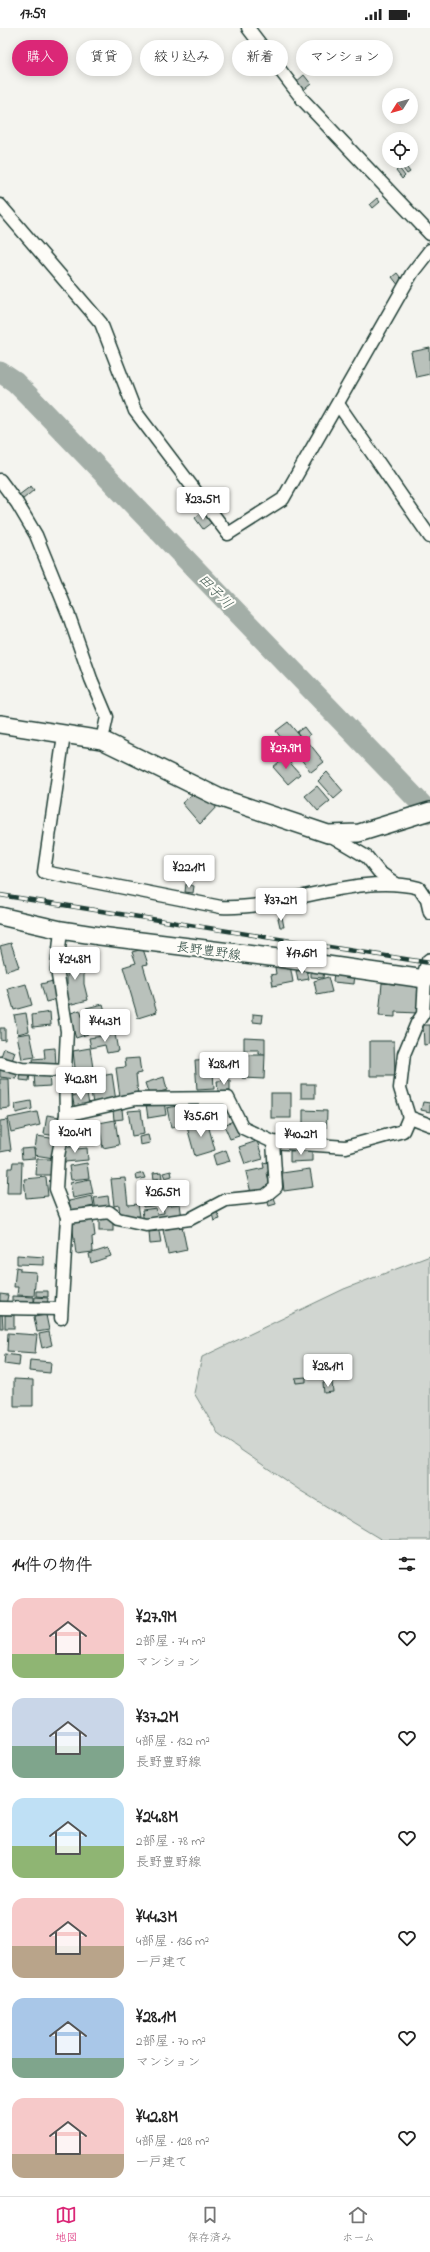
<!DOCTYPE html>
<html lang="ja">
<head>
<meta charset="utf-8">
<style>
  :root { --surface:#fff; --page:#f2f2f2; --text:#222; --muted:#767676; --line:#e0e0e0; --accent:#db2777 }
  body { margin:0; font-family:"Indie Flower","Klee One",sans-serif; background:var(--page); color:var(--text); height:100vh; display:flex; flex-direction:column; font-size:15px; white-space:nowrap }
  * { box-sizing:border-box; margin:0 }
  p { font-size:13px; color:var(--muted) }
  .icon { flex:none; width:22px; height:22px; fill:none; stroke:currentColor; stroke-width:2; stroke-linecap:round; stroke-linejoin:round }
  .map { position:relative; height:1512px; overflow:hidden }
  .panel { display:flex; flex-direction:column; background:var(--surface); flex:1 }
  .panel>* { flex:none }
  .guide { position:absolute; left:12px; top:12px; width:406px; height:36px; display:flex; gap:8px }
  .needle { width:26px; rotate:233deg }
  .controls { position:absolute; left:382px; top:60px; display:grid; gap:8px }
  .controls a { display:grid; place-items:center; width:36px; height:36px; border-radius:50%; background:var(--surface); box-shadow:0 2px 10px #0003; font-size:20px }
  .price { position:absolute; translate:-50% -34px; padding:0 9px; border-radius:4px; background:#fff; color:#222; font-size:13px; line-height:26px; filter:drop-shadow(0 1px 2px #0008) }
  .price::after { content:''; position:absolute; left:50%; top:24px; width:12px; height:9px; margin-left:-6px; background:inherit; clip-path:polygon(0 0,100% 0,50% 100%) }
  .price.selected { background:var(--accent); color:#fff }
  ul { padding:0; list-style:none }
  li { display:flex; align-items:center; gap:12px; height:100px; padding:0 12px }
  li span { display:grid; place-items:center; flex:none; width:112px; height:80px; border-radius:12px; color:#555 }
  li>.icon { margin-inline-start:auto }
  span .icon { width:48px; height:48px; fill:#fffc; stroke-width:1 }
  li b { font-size:17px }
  h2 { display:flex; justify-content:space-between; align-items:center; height:48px; padding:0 12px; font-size:17px }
  .tag { padding:0 14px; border-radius:18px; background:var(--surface); box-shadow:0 2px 10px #0003; font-size:14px; line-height:36px }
  .tag.selected { background:var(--accent); color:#fff }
  .status { display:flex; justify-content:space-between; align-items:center; height:28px; padding:0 20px; background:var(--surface); direction:ltr }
  .status svg { height:11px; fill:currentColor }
  .tab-bar { display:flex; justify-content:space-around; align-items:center; height:56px; border-top:1px solid var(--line); background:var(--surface); font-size:11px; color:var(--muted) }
  .tab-bar a { display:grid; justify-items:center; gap:2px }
  .tab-bar .selected { color:var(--accent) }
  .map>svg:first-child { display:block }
  .green { fill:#d1d6d1; stroke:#788a82 }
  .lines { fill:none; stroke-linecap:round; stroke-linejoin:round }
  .river { stroke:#a3aea7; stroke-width:21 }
  .building { fill:#b9c1bb; stroke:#1f3d34 }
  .street-casing { stroke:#1f3d34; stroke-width:15 }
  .secondary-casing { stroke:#1f3d34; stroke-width:20 }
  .street { stroke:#fdfcf7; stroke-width:12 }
  .secondary { stroke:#fdfcf7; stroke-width:17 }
  .rail-casing { stroke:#1f3d34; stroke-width:4.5 }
  .rail { stroke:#fdfcf7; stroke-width:3; stroke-dasharray:9; stroke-linecap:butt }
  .labels { text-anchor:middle; stroke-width:4; stroke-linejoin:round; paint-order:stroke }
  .street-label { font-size:13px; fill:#1f3d34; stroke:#fdfcf7 }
  .water-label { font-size:14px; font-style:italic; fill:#475f56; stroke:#fdfcf7 }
</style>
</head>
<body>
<div class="status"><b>17:59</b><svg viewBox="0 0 49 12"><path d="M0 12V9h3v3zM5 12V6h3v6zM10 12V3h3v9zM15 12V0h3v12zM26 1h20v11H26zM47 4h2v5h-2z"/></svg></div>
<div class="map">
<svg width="430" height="1512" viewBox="0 0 430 1512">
  <rect width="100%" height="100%" fill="#f4f4ef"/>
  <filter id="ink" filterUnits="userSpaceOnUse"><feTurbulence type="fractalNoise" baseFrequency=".025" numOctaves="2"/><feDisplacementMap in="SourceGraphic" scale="8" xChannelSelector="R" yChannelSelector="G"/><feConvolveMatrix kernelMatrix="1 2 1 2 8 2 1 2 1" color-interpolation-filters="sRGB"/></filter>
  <g filter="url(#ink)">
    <polygon class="green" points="430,1228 430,1512 382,1512 301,1463 219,1407 194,1365 202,1329 344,1261"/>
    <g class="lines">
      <polyline class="river" points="0,344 15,354 28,367 430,785"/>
    </g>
    <g class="building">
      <polygon points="304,47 311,56 301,64 294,56"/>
      <polygon points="404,136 410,144 407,146 401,138"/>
      <polygon points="399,140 405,148 402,151 396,143"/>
      <polygon points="377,170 380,174 373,180 370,176"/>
      <polygon points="397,245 404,254 399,258 392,249"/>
      <polygon points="430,320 430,346 416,349 411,324"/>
      <polygon points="31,458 34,462 22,472 19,467"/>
      <polygon points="202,484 211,495 203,501 195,490"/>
      <polygon points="288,694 299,707 286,717 276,703"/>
      <polygon points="304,699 310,707 303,712 297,704"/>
      <polygon points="309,715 324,734 311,744 296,725"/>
      <polygon points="285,729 300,746 288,756 273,739"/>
      <polygon points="327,744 343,763 334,771 318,753"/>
      <polygon points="317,758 330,773 318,783 305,768"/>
      <polygon points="194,765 220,775 200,796 182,775"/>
      <polygon points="186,856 194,858 193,865 185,864"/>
      <polygon points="282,889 284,899 280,899 278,890"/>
      <polygon points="11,915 19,939 6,943 0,918"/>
      <polygon points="143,921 148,936 143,937 157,984 138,990 123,939 136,935 132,924"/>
      <polygon points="67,926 76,926 76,933 84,933 84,956 88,972 68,977 63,957 67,956"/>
      <polygon points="290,937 293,954 273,958 271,947 276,946 275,939"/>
      <polygon points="307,941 309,951 298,953 296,943"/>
      <polygon points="311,941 324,942 323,950 311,949"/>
      <polygon points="334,943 355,945 354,956 333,954"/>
      <polygon points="328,949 332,964 317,967 314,953"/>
      <polygon points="53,953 57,971 46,974 41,956"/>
      <polygon points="382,955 418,958 417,985 395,984 395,989 379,988"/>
      <polygon points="26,956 32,977 14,982 8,961"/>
      <polygon points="103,976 110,1001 93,1005 86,980"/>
      <polygon points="80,982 88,1006 76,1010 68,986"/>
      <polygon points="50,984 51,997 33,999 32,987"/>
      <polygon points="26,985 29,1003 18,1006 14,987"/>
      <polygon points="253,986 263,987 262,995 253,994"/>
      <polygon points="423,997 430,997 430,1016 424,1017"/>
      <polygon points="0,1000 5,1000 5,1012 0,1011"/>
      <polygon points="30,1005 35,1029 22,1031 17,1007"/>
      <polygon points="115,1006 118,1023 107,1025 105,1017 91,1020 89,1010"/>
      <polygon points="244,1009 265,1010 265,1026 259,1026 259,1022 244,1022"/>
      <polygon points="370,1013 394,1013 395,1048 370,1048"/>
      <polygon points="4,1020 15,1024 11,1036 0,1031"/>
      <polygon points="55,1020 56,1037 34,1039 33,1031 45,1030 44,1021"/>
      <polygon points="90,1020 94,1047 68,1050 67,1041 75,1040 73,1023"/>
      <polygon points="243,1027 265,1027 264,1051 242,1050"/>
      <polygon points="139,1030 141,1045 136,1046 138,1067 120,1069 116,1040 126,1039 125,1031"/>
      <polygon points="216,1031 217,1041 213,1041 214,1061 197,1062 195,1032"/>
      <polygon points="0,1040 18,1043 16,1051 0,1049"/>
      <polygon points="21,1044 30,1045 29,1053 20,1052"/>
      <polygon points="49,1045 50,1058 35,1059 34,1046"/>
      <polygon points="112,1046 116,1073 93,1076 89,1050"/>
      <polygon points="164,1049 167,1062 149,1067 145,1055"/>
      <polygon points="0,1051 9,1051 10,1080 0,1081"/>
      <polygon points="230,1052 230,1063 218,1064 217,1053"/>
      <rect x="301" y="1056" width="14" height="14"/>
      <polygon points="87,1065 89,1077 75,1081 72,1068"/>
      <rect x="271" y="1065" width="20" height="25"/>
      <polygon points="31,1073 32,1081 16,1085 15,1076"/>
      <polygon points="164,1073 166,1087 148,1090 146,1076"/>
      <polygon points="194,1073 200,1091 189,1095 182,1077"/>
      <polygon points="423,1074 430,1075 430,1084 421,1082"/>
      <polygon points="177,1078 181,1098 171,1100 167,1080"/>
      <polygon points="122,1081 123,1091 114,1092 113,1082"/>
      <polygon points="141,1082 144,1106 132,1108 128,1083"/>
      <polygon points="303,1082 327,1083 326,1111 303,1110"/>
      <polygon points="37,1084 40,1097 11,1104 8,1090"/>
      <polygon points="47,1087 60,1089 56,1108 44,1106"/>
      <polygon points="7,1092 11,1122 0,1124 0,1093"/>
      <polygon points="115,1092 119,1117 103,1120 99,1095"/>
      <polygon points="207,1093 215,1122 195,1128 187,1099"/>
      <polygon points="233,1093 239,1108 230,1111 224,1097"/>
      <rect x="81" y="1097" width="14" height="20"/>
      <polygon points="66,1103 77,1104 76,1117 65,1116"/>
      <polygon points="148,1107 150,1115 140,1117 139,1109"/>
      <polygon points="37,1108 57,1111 54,1130 34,1127"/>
      <polygon points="257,1113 263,1131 245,1136 239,1119"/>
      <polygon points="77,1118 77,1121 87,1120 88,1132 65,1134 63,1120"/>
      <polygon points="34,1120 35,1130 22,1131 21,1121"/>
      <polygon points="226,1122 230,1133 216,1137 213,1127"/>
      <polygon points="312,1122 312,1133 290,1134 290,1123"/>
      <polygon points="37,1131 53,1131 53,1147 36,1147"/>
      <polygon points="13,1134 22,1134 21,1165 7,1165 8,1140 12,1140"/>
      <polygon points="268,1134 270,1144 267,1144 270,1161 251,1165 246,1144 264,1140 263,1135"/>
      <polygon points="87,1135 89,1150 71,1152 69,1138"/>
      <polygon points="310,1141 313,1159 284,1163 282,1145"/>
      <polygon points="171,1143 172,1148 165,1150 163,1145"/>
      <polygon points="161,1144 162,1150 154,1151 153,1145"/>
      <polygon points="143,1145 145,1150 137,1152 136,1147"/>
      <polygon points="46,1149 48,1168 26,1170 24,1151"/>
      <polygon points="125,1150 128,1177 138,1176 140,1188 120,1190 119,1177 114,1178 111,1151"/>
      <polygon points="90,1151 93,1166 73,1170 70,1155"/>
      <polygon points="160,1153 162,1177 143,1179 141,1155"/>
      <polygon points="92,1168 94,1178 71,1183 69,1173"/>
      <polygon points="108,1168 110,1182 96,1183 94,1170"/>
      <polygon points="274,1169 276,1176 269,1178 267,1171"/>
      <polygon points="180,1176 182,1190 144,1195 142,1182 156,1180 157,1186 164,1185 163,1178"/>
      <polygon points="217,1184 220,1191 214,1193 212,1186"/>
      <rect x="99" y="1191" width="14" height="12"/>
      <polygon points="93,1192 95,1208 92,1209 93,1224 76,1226 72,1195"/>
      <polygon points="182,1198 187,1222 168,1226 163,1202"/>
      <polygon points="159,1203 161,1215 150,1216 149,1204"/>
      <polygon points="108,1220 111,1228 91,1235 89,1226"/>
      <polygon points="17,1227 44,1229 44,1237 17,1236"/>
      <polygon points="16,1239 20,1240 20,1243 36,1244 34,1268 17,1267 18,1259 14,1259"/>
      <polygon points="36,1263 48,1263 48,1269 36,1268"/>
      <polygon points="0,1266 8,1267 6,1277 0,1276"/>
      <polygon points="12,1268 34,1269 34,1277 12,1276"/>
      <polygon points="35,1269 48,1270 47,1278 34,1277"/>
      <polygon points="0,1284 2,1284 3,1300 0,1300"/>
      <rect x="5" y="1287" width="9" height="13"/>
      <polygon points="46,1287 49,1302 37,1304 34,1289"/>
      <polygon points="49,1304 52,1317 42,1320 39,1306"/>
      <polygon points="8,1305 37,1307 35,1325 7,1323"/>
      <polygon points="5,1326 20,1328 19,1338 4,1336"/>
      <polygon points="30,1332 51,1334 50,1345 29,1343"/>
      <polygon points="306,1349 306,1354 296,1355 295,1350"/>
      <polygon points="14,1351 33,1352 33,1378 14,1378"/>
      <polygon points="332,1354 333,1364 324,1365 323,1355"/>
    </g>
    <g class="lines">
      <defs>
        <g id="street">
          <polyline points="248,0 303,72 430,206"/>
          <polyline points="0,177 101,295 135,383 228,506 283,471 412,245 430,222"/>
          <polyline points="338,376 430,509"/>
          <polyline points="0,452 17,475 36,507 69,588 91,651 107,689 102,712"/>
          <path d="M64,707L44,844L221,879C285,882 355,844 419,860L427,872L430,885"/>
          <polyline points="328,806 367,829 379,844 396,856"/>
          <polyline points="61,902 57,941 67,1003 65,1043 66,1087 58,1128 56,1161 67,1189 61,1290"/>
          <polyline points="425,951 423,986 417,995 404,1026 400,1060 409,1089 430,1097"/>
          <polyline points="0,1035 22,1041 65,1043"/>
          <polyline points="66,1087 136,1071 228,1070 243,1100 273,1114 346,1119 403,1103 409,1089"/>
          <polyline points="67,1189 109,1184 118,1191 146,1197 190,1191 226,1172 265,1168 276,1159 273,1114"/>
          <polyline points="0,1280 61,1281"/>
        </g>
        <g id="secondary">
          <polyline points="0,696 102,712 218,769 328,806 359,805 430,783"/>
          <polyline points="0,888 61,902 100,908 278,930 425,951 430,934"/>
        </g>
      </defs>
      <use href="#street" class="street-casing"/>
      <use href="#secondary" class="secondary-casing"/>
      <use href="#street" class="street"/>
      <use href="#secondary" class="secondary"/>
      <defs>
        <polyline id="rail" points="0,867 430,935"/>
      </defs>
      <use href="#rail" class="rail-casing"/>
      <use href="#rail" class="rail"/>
    </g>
  </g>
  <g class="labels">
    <g class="street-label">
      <text transform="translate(209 922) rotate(8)" y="5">長野豊野線</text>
    </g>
    <g class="water-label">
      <text transform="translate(216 563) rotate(46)" y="5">田子川</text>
    </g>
  </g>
</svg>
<div class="controls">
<a><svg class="needle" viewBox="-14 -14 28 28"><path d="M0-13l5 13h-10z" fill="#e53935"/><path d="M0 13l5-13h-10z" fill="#767676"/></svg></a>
<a><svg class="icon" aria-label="locate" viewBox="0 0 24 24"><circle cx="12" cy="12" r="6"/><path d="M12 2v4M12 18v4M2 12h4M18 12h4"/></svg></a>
</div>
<b class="price" style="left:203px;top:493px">¥23.5M</b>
<b class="price selected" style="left:286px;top:742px">¥27.9M</b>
<b class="price" style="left:189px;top:861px">¥22.1M</b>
<b class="price" style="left:281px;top:894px">¥37.2M</b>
<b class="price" style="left:302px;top:947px">¥17.6M</b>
<b class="price" style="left:75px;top:953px">¥24.8M</b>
<b class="price" style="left:105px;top:1015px">¥44.3M</b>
<b class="price" style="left:224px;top:1058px">¥28.1M</b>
<b class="price" style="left:81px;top:1073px">¥42.8M</b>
<b class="price" style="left:201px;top:1110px">¥35.6M</b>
<b class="price" style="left:75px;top:1126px">¥20.4M</b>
<b class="price" style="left:301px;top:1128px">¥40.2M</b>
<b class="price" style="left:163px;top:1186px">¥26.5M</b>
<b class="price" style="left:328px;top:1360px">¥28.1M</b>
<div class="guide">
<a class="tag selected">購入</a>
<a class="tag">賃貸</a>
<a class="tag">絞り込み</a>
<a class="tag">新着</a>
<a class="tag">マンション</a>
</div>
</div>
<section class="panel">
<h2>14件の物件<svg class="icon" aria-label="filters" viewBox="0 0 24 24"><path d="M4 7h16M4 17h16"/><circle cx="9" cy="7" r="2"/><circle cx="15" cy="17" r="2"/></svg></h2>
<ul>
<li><span style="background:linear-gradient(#f6c9c9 70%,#8fb573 0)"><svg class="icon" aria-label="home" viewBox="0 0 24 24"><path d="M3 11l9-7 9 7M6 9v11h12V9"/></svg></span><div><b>¥27.9M</b><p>2部屋 · 74 m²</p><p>マンション</p></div><svg class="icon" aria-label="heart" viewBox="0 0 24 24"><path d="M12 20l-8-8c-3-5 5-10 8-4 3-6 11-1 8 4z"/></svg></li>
<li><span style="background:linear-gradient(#c9d6e8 60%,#7fa58c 0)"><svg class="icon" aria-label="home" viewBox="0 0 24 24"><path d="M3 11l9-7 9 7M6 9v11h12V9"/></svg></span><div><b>¥37.2M</b><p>4部屋 · 132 m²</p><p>長野豊野線</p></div><svg class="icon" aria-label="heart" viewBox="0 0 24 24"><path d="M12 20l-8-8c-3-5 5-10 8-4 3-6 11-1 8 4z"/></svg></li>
<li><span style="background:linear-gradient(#bfe0f5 60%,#8fb573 0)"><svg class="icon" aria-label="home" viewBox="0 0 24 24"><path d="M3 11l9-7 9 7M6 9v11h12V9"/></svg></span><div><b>¥24.8M</b><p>2部屋 · 78 m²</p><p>長野豊野線</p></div><svg class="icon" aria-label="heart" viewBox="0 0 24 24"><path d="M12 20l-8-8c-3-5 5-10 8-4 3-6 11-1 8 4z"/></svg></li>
<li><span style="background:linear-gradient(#f6c9c9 60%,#b9a48a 0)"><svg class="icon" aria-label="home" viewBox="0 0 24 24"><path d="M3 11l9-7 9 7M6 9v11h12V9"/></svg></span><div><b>¥44.3M</b><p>4部屋 · 136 m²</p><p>一戸建て</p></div><svg class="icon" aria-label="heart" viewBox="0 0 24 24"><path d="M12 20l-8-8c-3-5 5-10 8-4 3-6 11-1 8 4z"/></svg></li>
<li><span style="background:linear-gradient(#a9c7e8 75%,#7fa58c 0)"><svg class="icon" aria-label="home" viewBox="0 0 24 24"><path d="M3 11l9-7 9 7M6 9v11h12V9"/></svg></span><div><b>¥28.1M</b><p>2部屋 · 70 m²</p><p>マンション</p></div><svg class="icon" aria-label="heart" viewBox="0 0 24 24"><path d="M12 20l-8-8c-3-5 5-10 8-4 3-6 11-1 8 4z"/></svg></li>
<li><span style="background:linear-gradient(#f6c9c9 70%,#b9a48a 0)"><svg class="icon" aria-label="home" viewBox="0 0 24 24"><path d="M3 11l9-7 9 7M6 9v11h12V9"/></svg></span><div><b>¥42.8M</b><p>4部屋 · 128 m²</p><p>一戸建て</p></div><svg class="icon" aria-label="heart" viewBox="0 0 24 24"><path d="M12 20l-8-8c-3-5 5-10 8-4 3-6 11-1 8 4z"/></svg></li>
</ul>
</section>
<nav class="tab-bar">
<a class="selected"><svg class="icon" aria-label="map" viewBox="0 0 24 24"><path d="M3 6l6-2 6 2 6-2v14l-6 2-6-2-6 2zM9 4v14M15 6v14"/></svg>地図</a>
<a><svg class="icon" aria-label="saved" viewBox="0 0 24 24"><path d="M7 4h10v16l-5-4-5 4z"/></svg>保存済み</a>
<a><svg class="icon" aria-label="home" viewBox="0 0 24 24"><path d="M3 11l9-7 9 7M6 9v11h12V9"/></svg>ホーム</a>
</nav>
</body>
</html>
